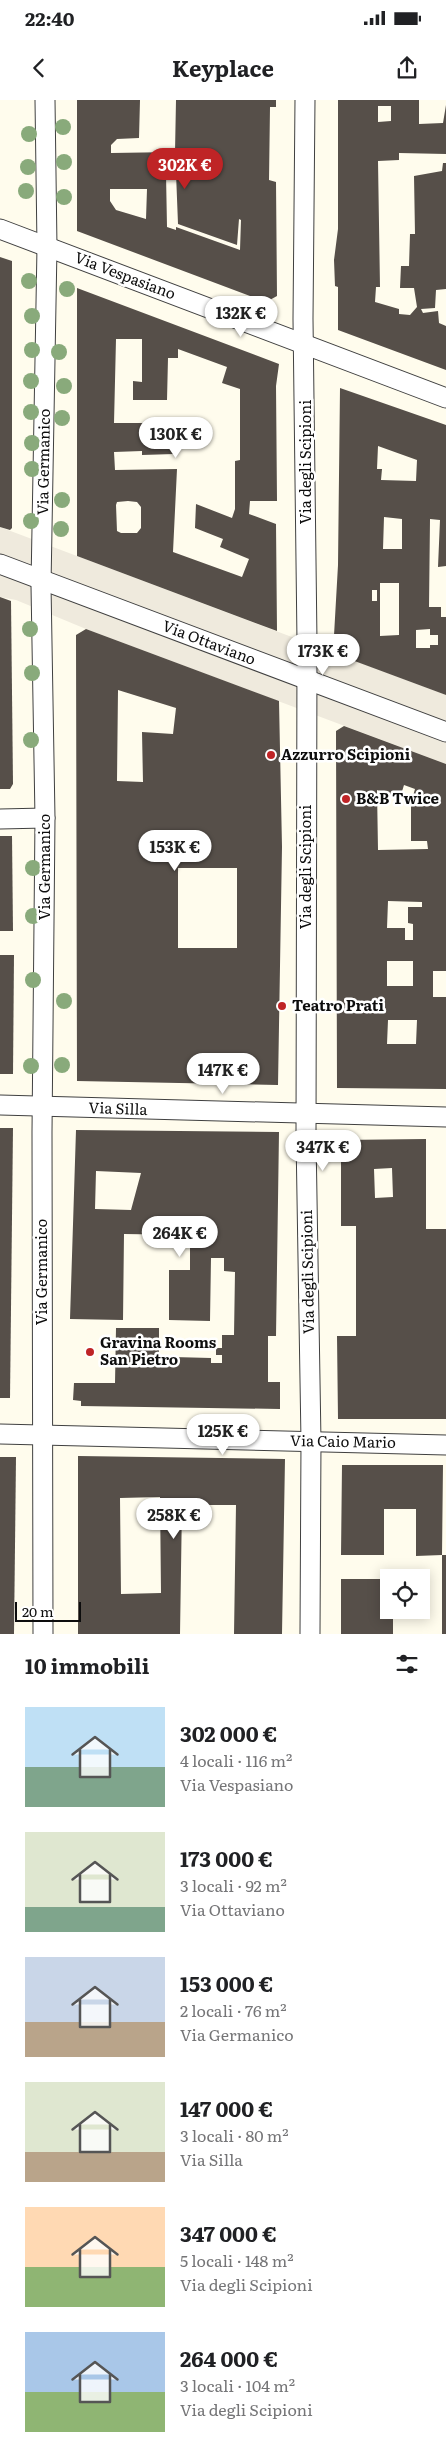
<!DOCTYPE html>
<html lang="it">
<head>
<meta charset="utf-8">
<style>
  :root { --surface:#fff; --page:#f2f2f2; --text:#202124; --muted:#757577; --accent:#bf2426 }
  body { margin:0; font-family:Literata,serif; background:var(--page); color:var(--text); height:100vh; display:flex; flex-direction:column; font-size:19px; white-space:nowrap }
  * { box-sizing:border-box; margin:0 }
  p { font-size:16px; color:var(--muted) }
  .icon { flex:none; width:28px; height:28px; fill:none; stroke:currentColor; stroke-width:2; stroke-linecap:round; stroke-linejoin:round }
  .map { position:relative; height:1534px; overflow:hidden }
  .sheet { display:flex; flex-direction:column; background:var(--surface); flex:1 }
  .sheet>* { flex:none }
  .fabs { position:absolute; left:380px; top:1469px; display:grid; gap:10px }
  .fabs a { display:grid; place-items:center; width:50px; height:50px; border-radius:0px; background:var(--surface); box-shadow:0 2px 12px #0003; font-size:25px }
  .scale { position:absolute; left:15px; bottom:12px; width:66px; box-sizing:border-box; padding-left:5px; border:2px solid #0d0d0d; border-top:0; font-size:14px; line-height:18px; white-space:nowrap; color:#0d0d0d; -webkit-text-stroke:4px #fff; paint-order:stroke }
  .price { position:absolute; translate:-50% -42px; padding:0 11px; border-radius:18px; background:#fff; color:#222; font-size:16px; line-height:32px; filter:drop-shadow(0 1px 2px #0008) }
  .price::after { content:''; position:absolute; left:50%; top:30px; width:15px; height:11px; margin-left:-8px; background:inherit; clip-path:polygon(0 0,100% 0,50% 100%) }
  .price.selected { background:var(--accent); color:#fff }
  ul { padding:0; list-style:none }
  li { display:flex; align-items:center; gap:15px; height:125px; padding:0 25px }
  li span { display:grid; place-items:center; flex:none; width:140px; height:100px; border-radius:0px; color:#555 }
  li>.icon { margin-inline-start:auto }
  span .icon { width:60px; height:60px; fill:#fffc; stroke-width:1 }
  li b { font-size:21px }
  h2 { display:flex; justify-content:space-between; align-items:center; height:60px; padding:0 25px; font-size:21px }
  .status { display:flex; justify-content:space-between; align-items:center; height:35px; padding:0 25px; background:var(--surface); direction:ltr }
  .status svg { height:14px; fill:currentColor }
  header { display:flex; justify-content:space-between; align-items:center; height:65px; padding:0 25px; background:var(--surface); font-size:22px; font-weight:700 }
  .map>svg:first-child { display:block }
  .plaza { fill:#efeadd }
  .building { fill:#564f49; fill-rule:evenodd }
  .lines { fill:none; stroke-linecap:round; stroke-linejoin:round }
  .street-casing { stroke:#404040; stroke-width:21 }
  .street { stroke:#fff; stroke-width:19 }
  .tree { fill:#89aa7b }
  .poi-dot { fill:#bf2426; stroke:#fff; stroke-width:2 }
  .labels { text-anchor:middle; stroke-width:5; stroke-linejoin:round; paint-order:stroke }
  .street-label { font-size:15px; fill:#0d0d0d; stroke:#fff }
  .poi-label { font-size:15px; font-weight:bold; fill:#0d0d0d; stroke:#fff; text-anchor:start }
</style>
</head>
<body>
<div class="status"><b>22:40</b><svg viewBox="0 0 49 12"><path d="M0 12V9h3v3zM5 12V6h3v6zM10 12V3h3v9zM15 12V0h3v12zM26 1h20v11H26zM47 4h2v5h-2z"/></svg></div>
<header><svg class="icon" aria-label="back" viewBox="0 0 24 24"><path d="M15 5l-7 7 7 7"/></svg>Keyplace<svg class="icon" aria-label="share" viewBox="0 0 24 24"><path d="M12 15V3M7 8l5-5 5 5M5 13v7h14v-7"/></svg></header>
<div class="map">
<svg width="446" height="1534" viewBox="0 0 446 1534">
  <rect width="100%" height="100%" fill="#fffced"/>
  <polygon class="plaza" points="0,427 446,595 446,664 86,529 16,500 0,497"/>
  <g class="building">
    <path d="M77,0H140L139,38L117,39L111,45V53L175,52L176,0H276V7H270L269,80L276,82L277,196L266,202L77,131ZM176,73L178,124L237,145L239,119L241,120L240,150L176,127V130L167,127L166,74ZM110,89H147L146,119L116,110L110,101Z"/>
    <path d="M338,0H419V24L443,23L446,5V54L399,53V60L378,61L380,187H376L375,202L399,209V214L410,215L417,207L414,188H400L401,166H409L410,134H415L414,76L442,71L443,63H446V189L436,190L435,208L421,209L423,213L438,211L439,223L446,226V270L338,230V187L335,186L334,160L338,129ZM378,6H391V21L378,22Z"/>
    <polygon points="0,157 12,161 12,428 10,430 0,427"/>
    <path d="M77,188L279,264L276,286L277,401H250L249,414L276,424L277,531L77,456ZM116,239H142V282L133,281V300H167L168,258H178V249L227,267L222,283L240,289V360L235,361V409L232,418L196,404L195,428L223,439L220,447L249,459L242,477L173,452L177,369L115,370L114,352L142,351V355L174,354V351L171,349L172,323H114ZM128,401L137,402L141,407V428L137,433H121L117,431L116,405L117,402Z"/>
    <path d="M340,288L446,325V466L438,467L440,420L430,419L429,507H441V517H446V595L333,553L338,465ZM378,346L417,360L416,381L381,380L382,369H377ZM384,417L402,419V449H383ZM380,483H399V535L380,536ZM372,490H377V501H372ZM430,529V535H438V545H430V548H416V530Z"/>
    <polygon points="0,497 11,501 13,684 10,689 0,689"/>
    <path d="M86,529L279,601L282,747L278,985L77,981L76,535ZM118,590L176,608L173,634L142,632L143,682L117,681ZM178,768H237V848H178Z"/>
    <path d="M344,626L446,664V871H433V897H446V989L337,988L336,631ZM404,685L415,689L411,703V741H427L428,749L378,750L377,690L400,698ZM388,801L422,802V807H408V823L413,824V840H405V828H387ZM387,861H413V886H387ZM388,920H417L416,944H387Z"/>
    <polygon points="0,736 12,736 13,831 0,831"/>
    <polygon points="0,855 14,855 13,974 0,974"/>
    <polygon points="0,1028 13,1028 10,1298 0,1298"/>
    <path d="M76,1030L279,1032L276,1236H268V1282H280V1309L81,1306V1301L73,1300L74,1283H115L116,1228H159V1262H173V1257L211,1258V1263H222V1255H216V1248H222V1235H234L235,1172L224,1171V1158H211L210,1221L169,1220V1170H190V1135L124,1134L123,1220L70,1219ZM96,1071L141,1073L131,1110L95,1109Z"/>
    <path d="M426,1039V1129H446V1319H338L337,1236H356V1126H341V1040ZM392,1068L393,1097L375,1098L374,1069Z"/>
    <path d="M78,1356L285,1359L282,1534H234L236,1405H182L180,1534H78ZM160,1397L161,1493L121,1494L120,1398Z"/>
    <polygon points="0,1357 16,1357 14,1534 0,1534"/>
    <polygon points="342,1365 443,1365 442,1455 416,1456 416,1409 384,1409 384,1455 341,1455"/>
    <rect x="442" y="1455" width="4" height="79"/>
    <polygon points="341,1479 389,1479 389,1510 393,1510 393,1534 341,1534"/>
  </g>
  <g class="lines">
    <defs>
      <g id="street">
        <polyline points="305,0 303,219 307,542 306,1037 311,1341 310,1534"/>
        <polyline points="0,129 446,298"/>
        <polyline points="0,464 446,632"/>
        <polyline points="0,719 45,718"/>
        <polyline points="0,1005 446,1017"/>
        <polyline points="0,1334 446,1345"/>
        <polyline points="43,1534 42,1032 45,718 41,485 47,147 45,0"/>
      </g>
    </defs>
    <use href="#street" class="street-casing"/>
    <use href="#street" class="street"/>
  </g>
  <g class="tree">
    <circle cx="63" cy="27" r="8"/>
    <circle cx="29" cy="34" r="8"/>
    <circle cx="64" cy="62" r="8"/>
    <circle cx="28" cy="67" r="8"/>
    <circle cx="26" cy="91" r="8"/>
    <circle cx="64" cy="97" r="8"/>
    <circle cx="29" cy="181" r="8"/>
    <circle cx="67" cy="189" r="8"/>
    <circle cx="32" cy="216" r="8"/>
    <circle cx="32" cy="250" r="8"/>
    <circle cx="59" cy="252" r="8"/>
    <circle cx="31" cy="281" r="8"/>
    <circle cx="64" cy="286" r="8"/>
    <circle cx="31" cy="312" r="8"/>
    <circle cx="62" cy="318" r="8"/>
    <circle cx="32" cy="343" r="8"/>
    <circle cx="32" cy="369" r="8"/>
    <circle cx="62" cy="400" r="8"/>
    <circle cx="31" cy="421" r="8"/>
    <circle cx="61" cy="429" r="8"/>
    <circle cx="30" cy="529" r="8"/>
    <circle cx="32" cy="573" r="8"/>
    <circle cx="31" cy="640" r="8"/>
    <circle cx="33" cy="768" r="8"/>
    <circle cx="33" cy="816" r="8"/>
    <circle cx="33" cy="880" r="8"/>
    <circle cx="64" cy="901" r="8"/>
    <circle cx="62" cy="965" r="8"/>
    <circle cx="31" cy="966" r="8"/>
  </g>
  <g class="poi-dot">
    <circle cx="271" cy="655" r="5"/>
    <circle cx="346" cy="699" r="5"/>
    <circle cx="282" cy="906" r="5"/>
    <circle cx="90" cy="1252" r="5"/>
  </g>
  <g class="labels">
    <g class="street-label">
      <text transform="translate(125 176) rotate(21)" y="5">Via Vespasiano</text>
      <text transform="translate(44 362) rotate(-89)" y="5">Via Germanico</text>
      <text transform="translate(306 362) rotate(-90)" y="5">Via degli Scipioni</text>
      <text transform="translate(209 543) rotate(21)" y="5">Via Ottaviano</text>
      <text transform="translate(45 767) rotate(-90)" y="5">Via Germanico</text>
      <text transform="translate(306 767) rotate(-90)" y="5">Via degli Scipioni</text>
      <text transform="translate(118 1009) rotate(2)" y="5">Via Silla</text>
      <text transform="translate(42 1172) rotate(-90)" y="5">Via Germanico</text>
      <text transform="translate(308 1172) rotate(-91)" y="5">Via degli Scipioni</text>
      <text transform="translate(343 1342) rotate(1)" y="5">Via Caio Mario</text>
    </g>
    <g class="poi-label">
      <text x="281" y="660">Azzurro Scipioni</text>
      <text x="356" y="704">B&amp;B Twice</text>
      <text x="292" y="911">Teatro Prati</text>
      <text x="100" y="1248">Gravina Rooms<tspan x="100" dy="17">San Pietro</tspan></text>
    </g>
  </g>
</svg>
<div class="fabs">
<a><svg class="icon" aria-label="locate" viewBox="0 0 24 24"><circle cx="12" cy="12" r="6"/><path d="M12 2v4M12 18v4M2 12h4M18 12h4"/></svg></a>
</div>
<div class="scale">20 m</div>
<b class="price selected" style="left:185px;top:90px">302K €</b>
<b class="price" style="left:241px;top:238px">132K €</b>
<b class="price" style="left:176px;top:359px">130K €</b>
<b class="price" style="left:323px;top:576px">173K €</b>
<b class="price" style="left:175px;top:772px">153K €</b>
<b class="price" style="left:223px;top:995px">147K €</b>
<b class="price" style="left:323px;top:1072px">347K €</b>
<b class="price" style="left:180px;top:1158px">264K €</b>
<b class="price" style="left:223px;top:1356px">125K €</b>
<b class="price" style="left:174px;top:1440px">258K €</b>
</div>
<section class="sheet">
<h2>10 immobili<svg class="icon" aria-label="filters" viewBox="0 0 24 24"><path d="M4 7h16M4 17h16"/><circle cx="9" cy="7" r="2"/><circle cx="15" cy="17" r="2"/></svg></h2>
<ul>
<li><span style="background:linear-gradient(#bfe0f5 60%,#7fa58c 0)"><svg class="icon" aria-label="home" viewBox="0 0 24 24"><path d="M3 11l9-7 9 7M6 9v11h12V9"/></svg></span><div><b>302 000 €</b><p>4 locali · 116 m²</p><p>Via Vespasiano</p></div></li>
<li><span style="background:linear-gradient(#dfe7d0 75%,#7fa58c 0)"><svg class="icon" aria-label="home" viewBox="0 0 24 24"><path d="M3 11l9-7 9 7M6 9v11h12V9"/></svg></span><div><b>173 000 €</b><p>3 locali · 92 m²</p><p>Via Ottaviano</p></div></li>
<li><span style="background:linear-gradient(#c9d6e8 65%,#b9a48a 0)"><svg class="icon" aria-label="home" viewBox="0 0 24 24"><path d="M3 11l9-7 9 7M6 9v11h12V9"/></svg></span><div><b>153 000 €</b><p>2 locali · 76 m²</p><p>Via Germanico</p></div></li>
<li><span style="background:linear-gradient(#dfe7d0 70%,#b9a48a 0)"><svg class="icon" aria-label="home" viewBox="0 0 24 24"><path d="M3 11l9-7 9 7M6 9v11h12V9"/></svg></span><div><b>147 000 €</b><p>3 locali · 80 m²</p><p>Via Silla</p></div></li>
<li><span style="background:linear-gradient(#ffd9b3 60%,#8fb573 0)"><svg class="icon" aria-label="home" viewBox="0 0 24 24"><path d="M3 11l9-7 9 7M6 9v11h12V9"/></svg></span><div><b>347 000 €</b><p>5 locali · 148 m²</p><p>Via degli Scipioni</p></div></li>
<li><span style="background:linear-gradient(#a9c7e8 60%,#8fb573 0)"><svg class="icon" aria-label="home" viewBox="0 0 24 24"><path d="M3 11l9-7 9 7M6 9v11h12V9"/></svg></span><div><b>264 000 €</b><p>3 locali · 104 m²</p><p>Via degli Scipioni</p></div></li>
</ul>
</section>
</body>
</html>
